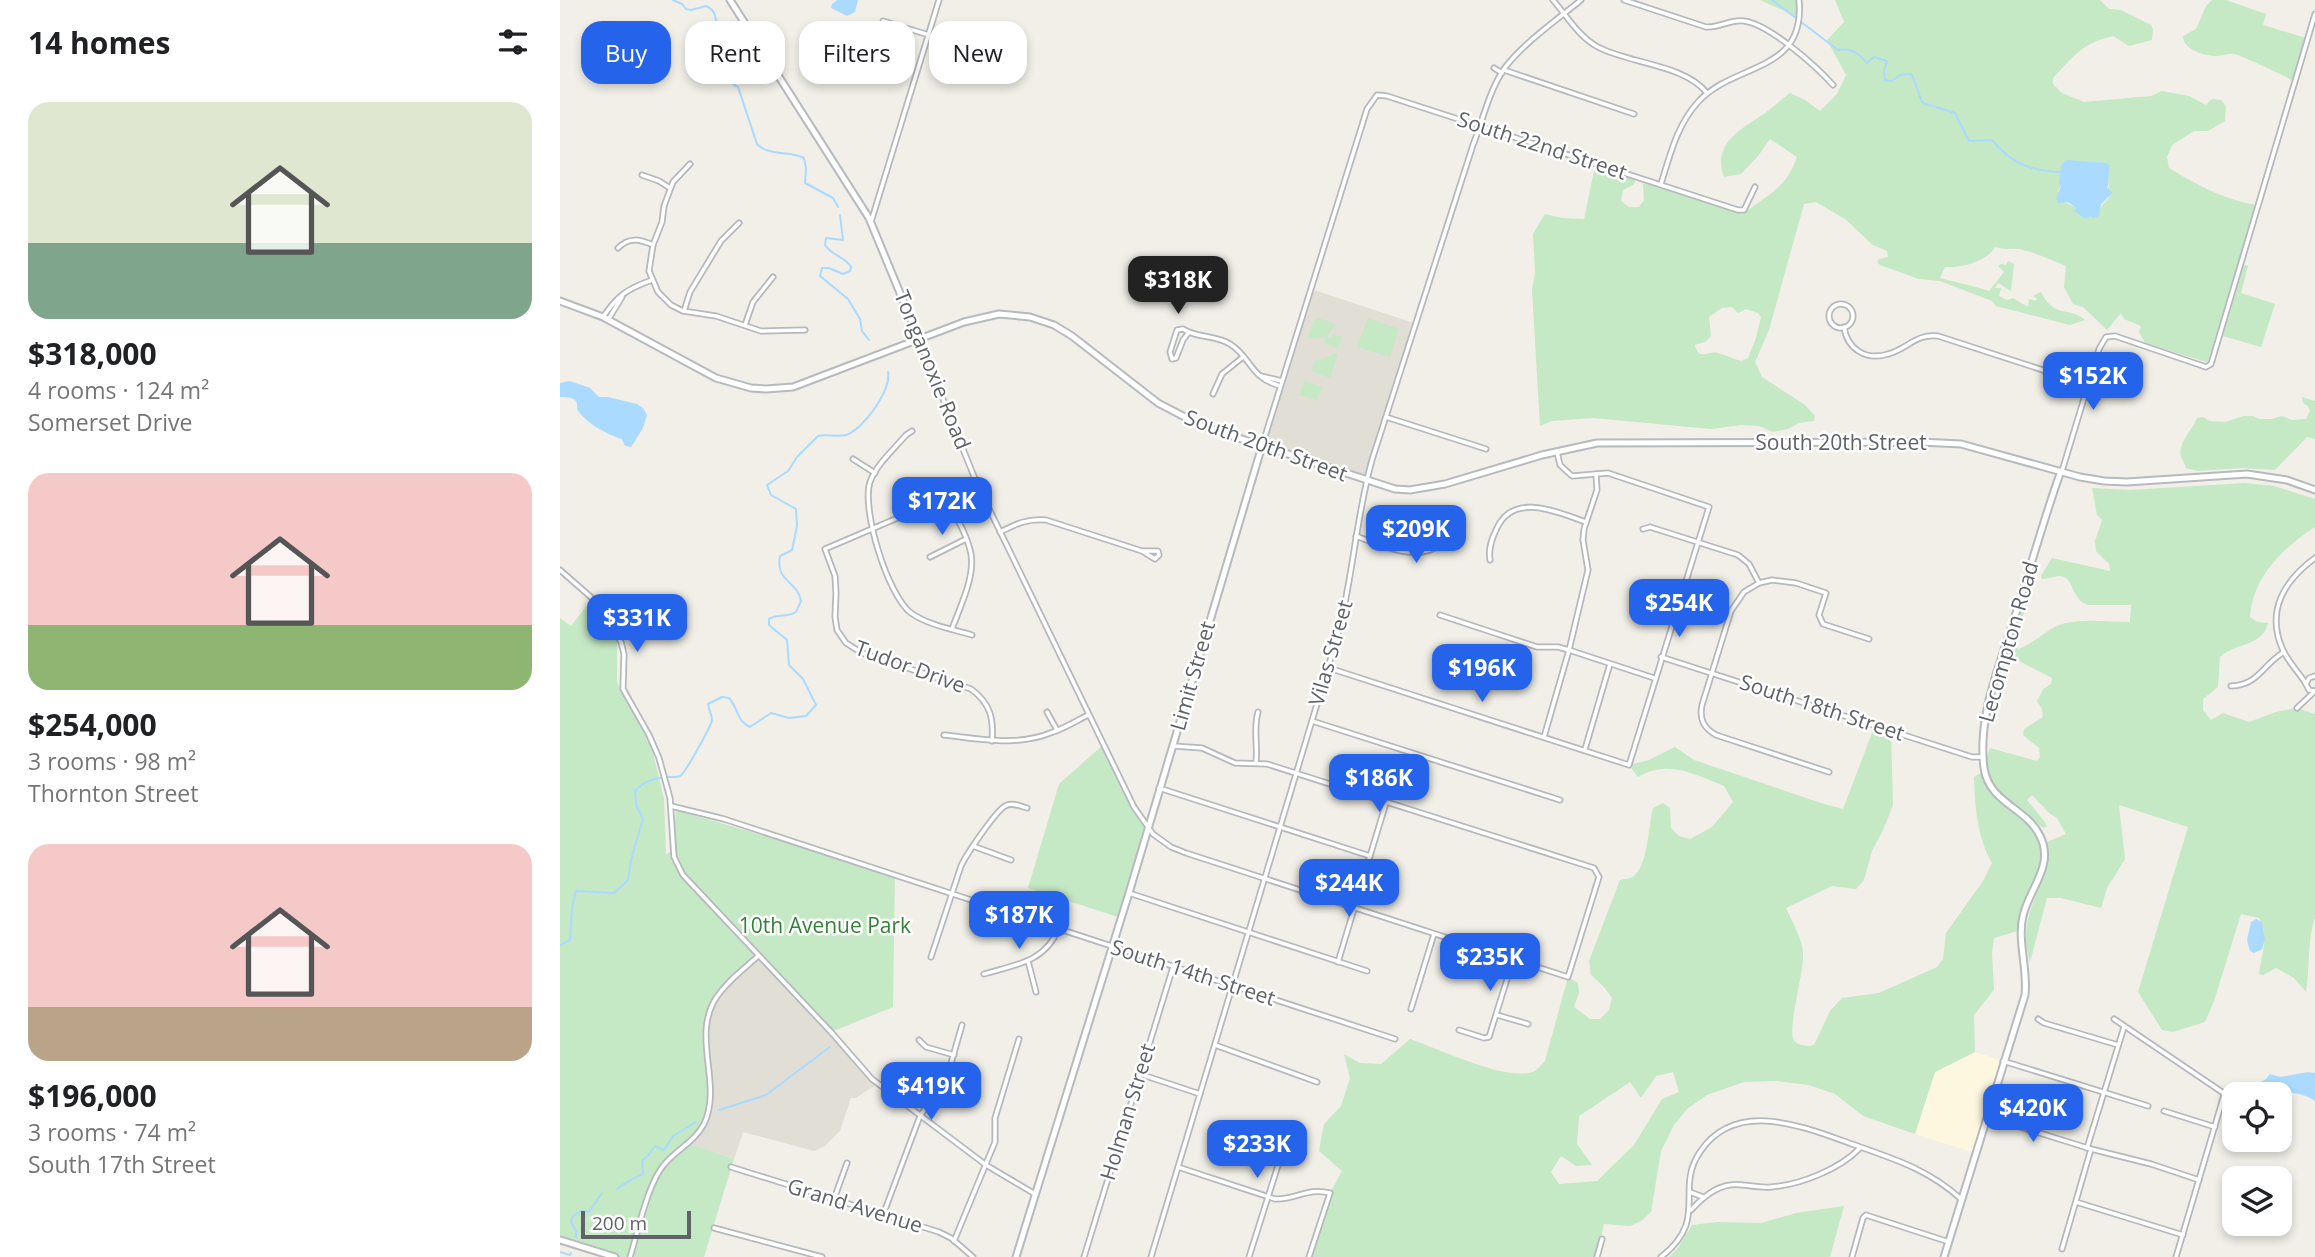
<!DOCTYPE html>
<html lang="en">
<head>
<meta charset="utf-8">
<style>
  :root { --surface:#fff; --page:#f2f2f2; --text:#202124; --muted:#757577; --accent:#2563eb }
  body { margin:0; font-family:"Open Sans",sans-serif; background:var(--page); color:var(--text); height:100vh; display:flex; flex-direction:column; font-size:26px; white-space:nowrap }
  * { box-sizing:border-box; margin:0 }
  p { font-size:23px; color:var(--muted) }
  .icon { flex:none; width:38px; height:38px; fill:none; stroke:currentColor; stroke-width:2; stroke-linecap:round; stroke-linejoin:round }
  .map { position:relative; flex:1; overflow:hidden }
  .details { display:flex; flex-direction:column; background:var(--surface); width:560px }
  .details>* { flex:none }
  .hud { position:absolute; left:21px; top:21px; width:665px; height:63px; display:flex; gap:14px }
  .controls { position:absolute; left:1662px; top:1082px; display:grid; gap:14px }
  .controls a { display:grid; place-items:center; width:70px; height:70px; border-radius:14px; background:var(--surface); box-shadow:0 4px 10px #0003; font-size:35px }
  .scale { position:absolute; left:21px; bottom:18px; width:110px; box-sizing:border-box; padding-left:7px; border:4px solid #5f6368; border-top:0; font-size:19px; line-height:24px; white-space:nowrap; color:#5f6368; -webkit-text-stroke:5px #fff; paint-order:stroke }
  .price { position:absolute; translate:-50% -60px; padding:0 16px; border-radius:14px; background:var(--accent); color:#fff; font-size:23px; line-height:46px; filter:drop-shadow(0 2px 4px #0008) }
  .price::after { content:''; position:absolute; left:50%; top:42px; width:21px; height:16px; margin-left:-10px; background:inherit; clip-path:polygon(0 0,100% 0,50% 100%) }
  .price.active { background:#222; color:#fff }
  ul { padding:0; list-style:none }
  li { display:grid; align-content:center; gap:14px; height:371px; padding:0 28px }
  li span { display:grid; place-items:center; height:217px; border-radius:21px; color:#555 }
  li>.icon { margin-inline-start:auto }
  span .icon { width:126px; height:126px; fill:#fffc; stroke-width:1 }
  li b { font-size:30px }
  h2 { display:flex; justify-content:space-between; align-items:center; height:84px; padding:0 28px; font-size:30px }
  .pill { padding:0 24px; border-radius:21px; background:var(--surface); box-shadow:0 4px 10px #0003; font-size:24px; line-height:63px }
  .pill.active { background:var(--accent); color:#fff }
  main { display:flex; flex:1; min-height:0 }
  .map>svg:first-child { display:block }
  .commercial { fill:#fef7e0 }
  .education { fill:#e1ded6 }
  .green { fill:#c5e8c5; fill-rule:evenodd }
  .water { fill:#aadaff }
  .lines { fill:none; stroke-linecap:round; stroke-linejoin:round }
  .stream { stroke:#aadaff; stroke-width:2 }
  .street-casing { stroke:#b5b8bc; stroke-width:7 }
  .secondary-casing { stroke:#b6babf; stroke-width:9 }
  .street { stroke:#fff; stroke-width:3.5 }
  .secondary { stroke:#fff; stroke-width:5 }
  .labels { text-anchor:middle; stroke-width:5; stroke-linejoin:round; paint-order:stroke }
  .street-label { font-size:21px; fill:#5f6368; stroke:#fff }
  .park-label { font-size:21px; fill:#348238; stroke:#fff }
</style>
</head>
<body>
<main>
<section class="details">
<h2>14 homes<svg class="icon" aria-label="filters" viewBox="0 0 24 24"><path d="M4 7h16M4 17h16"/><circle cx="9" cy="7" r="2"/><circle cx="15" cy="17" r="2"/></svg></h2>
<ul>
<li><span style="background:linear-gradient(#dfe7d0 65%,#7fa58c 0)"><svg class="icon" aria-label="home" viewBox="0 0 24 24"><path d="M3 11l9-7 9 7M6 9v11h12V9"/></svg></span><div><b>$318,000</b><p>4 rooms · 124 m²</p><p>Somerset Drive</p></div></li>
<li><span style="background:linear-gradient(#f6c9c9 70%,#8fb573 0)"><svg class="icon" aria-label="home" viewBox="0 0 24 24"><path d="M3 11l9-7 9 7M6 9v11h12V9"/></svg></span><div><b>$254,000</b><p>3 rooms · 98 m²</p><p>Thornton Street</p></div></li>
<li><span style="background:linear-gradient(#f6c9c9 75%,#b9a48a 0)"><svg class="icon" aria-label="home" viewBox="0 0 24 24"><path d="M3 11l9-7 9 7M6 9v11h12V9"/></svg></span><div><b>$196,000</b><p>3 rooms · 74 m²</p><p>South 17th Street</p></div></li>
</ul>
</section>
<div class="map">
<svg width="1755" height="1257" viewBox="0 0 1755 1257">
  <rect width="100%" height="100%" fill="#f1efe8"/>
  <polygon class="commercial" points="1415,1052 1443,1061 1415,1153 1355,1134 1375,1072"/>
  <g class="education">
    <polygon points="751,289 857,324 806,481 702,446"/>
    <polygon points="198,956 317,1084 296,1098 291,1098 280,1131 265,1146 254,1151 183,1132 174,1159 128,1144 146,1025 157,996"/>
  </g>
  <g class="green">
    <polygon points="1200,0 1237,0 1236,16"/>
    <path d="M1275,0H1540L1549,9L1561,10L1591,25L1593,29L1592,40L1569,46L1553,36C1522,43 1514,56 1493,78V84L1502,93L1524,102L1591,96L1602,91L1629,96L1646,105L1652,99L1661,100L1666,106L1665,121L1648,131H1634L1612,145L1607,157L1609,168C1637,185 1664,200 1697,205L1648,361L1646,362L1585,343L1579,332L1581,326L1564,319L1561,313L1547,330L1523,307L1513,304L1504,287L1506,266C1491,260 1479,254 1463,250C1454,247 1448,251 1435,247C1427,262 1401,268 1385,267L1380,278C1397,283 1412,285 1429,291L1444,272L1438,266L1441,264L1446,265L1448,261L1454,264L1451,291L1438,283L1435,288H1441L1439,296L1447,300L1453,298L1468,307L1469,299L1476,301L1477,299L1473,296L1481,292C1495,320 1508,305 1525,320L1510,325L1436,306L1432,301L1380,281L1359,279L1320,265L1317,262L1319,259L1328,257L1327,251L1313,245L1285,219L1256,202L1244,204L1209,330L1195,362L1202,377L1245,405L1255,416L1254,421L1239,423L1228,429L1213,432L1199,426L1181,425L1151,429L1033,418L992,421L980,426L972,290L975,273L973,234L985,214L1002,218L1024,219L1034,171L1074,178L1075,182L1073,185L1063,190L1061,201L1069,207H1079L1084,200L1083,183L1183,214C1208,194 1226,189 1237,157L1210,139L1198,156L1181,174L1164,177C1152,143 1180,130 1204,114C1213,107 1221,100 1230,93L1245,100L1260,111L1277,94L1286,75L1267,40L1284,22ZM1547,173L1549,186L1547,188L1553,193L1540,208L1515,211L1516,208L1505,202L1498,191L1501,186ZM1172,307L1178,313L1186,309L1198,313L1201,317L1196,338L1188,358L1181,361C1173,359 1166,355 1158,353C1147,350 1139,362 1135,345L1145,342L1151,336L1149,317L1162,308Z"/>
    <path d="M1652,0H1666L1706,14L1703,25L1746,38L1733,81C1730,78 1678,54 1674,54C1669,53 1663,56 1657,56C1645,56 1623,50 1623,36L1636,29L1646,6Z"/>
    <polygon points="1684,265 1688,266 1681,293 1715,304 1701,347 1663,336"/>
    <polygon points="758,318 776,324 766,336 771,338 773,334 782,337 778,348 764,343 766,336 757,339 748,338 754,320"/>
    <polygon points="808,318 839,329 830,357 797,347"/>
    <polygon points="777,353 778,354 770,378 752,371 755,361"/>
    <polygon points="744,381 762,387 757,400 740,395"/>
    <path d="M1742,397L1755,401V439L1747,437L1715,470L1682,468L1638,471L1626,468C1625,464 1623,461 1621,457C1617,443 1633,430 1637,418L1643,417L1650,421L1665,422L1684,416H1693L1699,419H1712L1722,416L1732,420L1746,419L1750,411L1748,406L1743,403Z"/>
    <path d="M1685,483L1714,486L1755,499V527C1723,548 1693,576 1690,617L1697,622L1708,623C1704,646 1674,643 1660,657L1658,687L1643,699V710L1651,720L1663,713L1689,722L1716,712L1737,708L1755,714V917C1747,941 1750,968 1746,992L1734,978L1716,968L1703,975L1699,974C1701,956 1710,935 1699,918L1681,914L1654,1001L1645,1022L1613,1032L1602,1030L1578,992L1628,827L1559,805L1565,859L1547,888L1541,908L1501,898H1487L1470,962C1454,911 1491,889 1487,842L1506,834L1497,818L1489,813L1472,795L1467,800L1485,822L1487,827L1483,828C1475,822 1469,815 1461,809C1442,794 1418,776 1430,748L1477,761L1480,757L1479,748L1463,735L1464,729L1483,717L1482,709L1477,701L1483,689L1491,684L1492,678L1447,655L1472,577L1475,578L1455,640L1458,649C1473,645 1486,629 1502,624C1524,618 1548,622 1570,622L1571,605H1528C1510,599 1515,577 1500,576C1494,576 1488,579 1482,579L1481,576L1492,558L1550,571L1549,564L1536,551L1535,541L1542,520L1537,515L1532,488L1570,490Z"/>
    <polygon points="28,604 43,620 57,642 57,682 92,749 104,799 106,854 113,851 116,812 119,811 335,874 333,1007 271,1032 198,956 157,996 146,1025 150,1103 143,1125 129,1144 174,1159 144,1257 55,1257 0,1240 0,618 11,626"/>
    <path d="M1314,728L1331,733L1333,805L1324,828L1312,851L1304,880L1296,889L1272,886L1226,908C1232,922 1243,940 1243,954C1244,972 1227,1031 1234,1040C1238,1046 1248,1047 1254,1045L1270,1011L1282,998L1319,993L1377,967L1383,959L1386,933L1423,881L1432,863C1417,837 1415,807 1414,777L1424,771L1432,789L1478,831L1485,854L1461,930L1434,938L1432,953L1434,990L1414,1015L1415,1052L1375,1072L1355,1134L1303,1116L1275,1094L1249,1085L1215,1081L1184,1082L1147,1095L1127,1109L1114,1125L1101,1151L1091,1212L1081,1221L1070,1226L1044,1224L1037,1257H749L770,1193L782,1171L759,1151L764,1124L781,1106L790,1078L784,1054L800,1063L821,1064L850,1039C879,1049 945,1081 973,1072C977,1070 981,1065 985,1061L1008,977L1018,983L1019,993L1014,1007L1030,1019H1040L1049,1010L1052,998L1044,987L1031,975L1029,961L1060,880C1060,880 1071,878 1071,878C1089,868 1088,825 1093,808L1103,803L1110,808L1111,828L1119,836L1130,839L1152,827L1173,802L1164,786C1134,774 1108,759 1078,777L1069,765L1089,760L1115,747L1134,760L1261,803L1283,809ZM1113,1072L1119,1092L1102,1099L1074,1145L1037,1181L999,1184L991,1172L1001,1156L1016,1166L1032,1165L1017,1144L1019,1116L1070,1082L1081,1098L1096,1076Z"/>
    <polygon points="543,745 574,807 588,829 561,918 468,888 499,784"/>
    <polygon points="1284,1206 1270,1257 1109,1257 1118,1248 1132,1225 1158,1222 1201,1223 1236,1213"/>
  </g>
  <g class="water">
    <polygon points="277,0 298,0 295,12 287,16 271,8 272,4"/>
    <path d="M1506,160L1547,163L1550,166C1547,173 1550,183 1547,188L1553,193L1541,204L1539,216L1534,218L1530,216L1526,219L1514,211L1516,208L1508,202L1498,203L1496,199L1501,186L1499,183L1501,166Z"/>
    <path d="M10,381L30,388L39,397H48L77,404L83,408L87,415L83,428L71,447L65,446L62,439C48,435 28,424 19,412C16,409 18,405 16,401C13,397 5,397 0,397V383Z"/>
    <polygon points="1696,919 1702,922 1705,939 1702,949 1694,953 1690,951 1687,940 1691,922"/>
    <path d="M1748,1072L1755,1073V1101C1733,1085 1708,1099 1693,1086L1706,1079L1710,1074L1720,1077Z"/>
  </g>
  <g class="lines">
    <g class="stream">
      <path d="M113,0L122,4L126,9L131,10L146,6C159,11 156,25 155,36L171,53L172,60L168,65L155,68L153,73L178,87L197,144C210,157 229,150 244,158L246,168L245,183L273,198L278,207"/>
      <path d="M1212,0L1278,50C1292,48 1298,53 1307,63L1314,57L1327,61L1324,71L1325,80L1332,81L1340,75L1351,74C1357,83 1357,93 1363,103L1395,113L1409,141L1432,140C1451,163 1470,171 1500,172"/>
      <path d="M280,215L283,240L266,238L265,245C272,256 286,257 291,267L290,271L283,274L269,268H262L260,276L288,299L300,319L302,331L309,340"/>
      <path d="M0,945L10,940L12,908L16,891L54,893L68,880L71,860L83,819L76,805L75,791C84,781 96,777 110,777C111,777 119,777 120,776C125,774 151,726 152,720C152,715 149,710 148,704L162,697L169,698C179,709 176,721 190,727L211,713L229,718L246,716L256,705L243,679L229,665L227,640L209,625V619C218,613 227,618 236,612L241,601C237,580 215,582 220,556L232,550L237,526L236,509L211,495L207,485L228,471L237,457L258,436C267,434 277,437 286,435C304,429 332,389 328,372"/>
      <polyline points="159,1110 206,1095 270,1047"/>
      <path d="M57,1189C66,1182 74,1178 83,1174L82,1160L86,1158L95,1146L104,1150L113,1136L136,1122"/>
      <polyline points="16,1237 16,1231 11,1222 13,1216 21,1211 29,1212 42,1193"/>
      <polyline points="0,1252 10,1255 11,1253"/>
    </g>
    <defs>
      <g id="street">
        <path d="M993,0C1006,15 1019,37 1038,47C1070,64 1124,64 1147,93"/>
        <path d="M1064,0L1146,27C1159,28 1171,19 1184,21C1209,24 1256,66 1273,85"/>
        <polyline points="323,21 369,35"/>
        <polyline points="934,68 942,73"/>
        <polyline points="944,70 1074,114"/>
        <polyline points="130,164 113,182 104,206 102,222 93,245 89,271 98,292 111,305 123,311 156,316 201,331 245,330"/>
        <polyline points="82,175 99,181 110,188"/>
        <path d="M1101,184C1110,155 1117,125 1138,102C1174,62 1246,74 1239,0"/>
        <polyline points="311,222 379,0"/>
        <path d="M58,248C69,237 79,239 93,245"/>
        <circle cx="1281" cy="316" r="12"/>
        <polyline points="124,311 130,292 161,241 179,223"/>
        <path d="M43,317C58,295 67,289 92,280"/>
        <polyline points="48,320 62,297"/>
        <polyline points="185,325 193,302 213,277"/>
        <path d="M1284,327C1287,349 1306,361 1328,354C1347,349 1357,333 1378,336L1529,385"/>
        <path d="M629,332L623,340L616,358L612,359L610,352L617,330L623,329C636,338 656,335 670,344C692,358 689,377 720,386"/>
        <polyline points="359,339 417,484 574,807 593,834 611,847 626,853 1008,977 1039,877 1034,868 707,764 675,763 642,748 613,746"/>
        <polyline points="701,376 722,381"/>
        <polyline points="653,394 662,374 683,357"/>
        <polyline points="826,417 926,449"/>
        <path d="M352,431L346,435C334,449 316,465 310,482C301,509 328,596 351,613C368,625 392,629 412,635"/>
        <polyline points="702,446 807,109 817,95 827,96 1178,210 1184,210 1195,187"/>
        <polyline points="293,459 315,473"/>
        <polyline points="1502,471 1539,349 1546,337 1555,336 1646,367 1651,364 1755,14"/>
        <path d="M417,484L265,549L275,576L276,593L275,617L277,630L286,643L302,653L411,689C430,703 434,718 432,741"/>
        <path d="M386,498C395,515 407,534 411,554C415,577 400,607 392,629"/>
        <polyline points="1083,529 1090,527 1178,555 1189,564 1199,583"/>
        <path d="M440,532C456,524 468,518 486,520L582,551L595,559L599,555L598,551H582"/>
        <path d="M796,536C825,547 880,572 889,524L882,518L874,520C869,527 870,540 875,548"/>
        <polyline points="370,557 406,539"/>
        <path d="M930,560C928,548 932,538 937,528C954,491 999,513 1026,522"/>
        <polyline points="0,570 32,598 42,610 61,642 64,654 63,689 89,735 99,758 110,798 114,857 123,875 271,1032 312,1079 426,1165 475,1194"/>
        <polyline points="1077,601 1094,595 1119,599"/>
        <polyline points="880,615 977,647 998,647 1009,650 1094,678"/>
        <polyline points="1101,657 1412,757 1423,757"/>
        <polyline points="769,668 1069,765 1149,507 1048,473 1012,476 1000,465 997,452"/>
        <path d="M1746,684C1739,672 1727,661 1722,648C1706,610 1725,580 1755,558"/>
        <path d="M1671,686C1699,685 1702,665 1724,652"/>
        <polyline points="1754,691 1749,690 1746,684 1749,678 1755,676"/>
        <polyline points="1737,708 1755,691"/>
        <polyline points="487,712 497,730"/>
        <polyline points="752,721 1000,800"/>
        <path d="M384,735C421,739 457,747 493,732C505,728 516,721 528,715"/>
        <polyline points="984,737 1009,650 1028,570 1023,540 1024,529 1037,490 1036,474"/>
        <polyline points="1025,749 1050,664"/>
        <path d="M696,762C698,745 693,729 698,712"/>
        <path d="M1269,772L1156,735C1144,728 1139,720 1142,705L1171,611L1184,592L1199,583L1212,580L1236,583L1266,593L1259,615L1263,624L1309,639"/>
        <polyline points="599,788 810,856"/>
        <polyline points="111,806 164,819 835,1039"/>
        <polyline points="413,846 451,860"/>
        <polyline points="569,893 807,971"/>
        <path d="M371,957L401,866C406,855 435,812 445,806C452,802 460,806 467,808"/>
        <polyline points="468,961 476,992"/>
        <polyline points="778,962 826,803"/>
        <path d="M424,974C454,965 486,962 498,929"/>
        <polyline points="851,1009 874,934"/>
        <polyline points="937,1015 968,1024"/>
        <polyline points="1478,1019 1484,1023 1558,1045"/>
        <polyline points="1554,1019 1662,1092 1664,1095 1616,1257"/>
        <polyline points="899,1030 924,1038 929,1037 953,960"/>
        <polyline points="359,1040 366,1047 394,1055"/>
        <polyline points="655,1045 757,1082"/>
        <polyline points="1443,1061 1588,1106"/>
        <polyline points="580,1074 640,1094"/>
        <polyline points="1604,1111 1655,1127"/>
        <polyline points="1428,1117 1531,1149 1591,1164 1639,1180"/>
        <polyline points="1527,1148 1564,1027"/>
        <polyline points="171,1167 379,1232 391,1238 413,1257"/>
        <path d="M618,1167L715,1199C736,1200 747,1187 770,1193L749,1257"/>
        <polyline points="1130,1192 1143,1197"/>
        <polyline points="274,1199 287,1163"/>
        <polyline points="1516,1202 1623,1235"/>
        <path d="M1131,1210C1146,1194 1161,1182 1183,1185C1192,1186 1202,1188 1211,1187C1240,1185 1280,1169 1300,1148"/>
        <polyline points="323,1215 360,1116 387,1077 402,1025"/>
        <polyline points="154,1228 262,1257"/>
        <polyline points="394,1241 435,1142 435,1118 459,1039"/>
        <polyline points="1502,1249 1531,1149"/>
        <path d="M70,1257C78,1232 87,1186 103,1166C115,1150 134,1143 144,1124C163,1084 131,1037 156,998C167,981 184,969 198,956"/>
        <polyline points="524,1257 613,967"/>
        <path d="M591,1257L778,634C793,577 796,517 812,460L913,145C923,120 929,91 944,69C961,45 998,19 1021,0"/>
        <polyline points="689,1257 727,1137"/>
        <polyline points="1037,1257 1042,1239"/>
        <path d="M1101,1257C1150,1219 1114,1190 1140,1152C1176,1098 1244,1127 1292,1144C1334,1159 1368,1169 1401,1199"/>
        <polyline points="1292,1257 1303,1218 1306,1215 1389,1242"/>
      </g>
      <g id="secondary">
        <polyline points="170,0 309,218 359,339"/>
        <polyline points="0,301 43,317 156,378 191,388 206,389 233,387 404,322 439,314 470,317 494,325 512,336 598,403 642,426 835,489 850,490 885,484 982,455 1037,443 1360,442 1401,444 1520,477 1544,481 1567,482 1687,474 1727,480 1755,490"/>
        <polyline points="0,1240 55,1257"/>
        <polyline points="456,1257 569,893 702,446"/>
        <path d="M1384,1257L1465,995C1468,969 1457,940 1463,916C1469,889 1495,865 1480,836C1467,808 1429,803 1424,768C1417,715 1441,663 1456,613C1471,566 1484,518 1501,471"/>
      </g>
    </defs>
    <use href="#street" class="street-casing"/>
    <use href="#secondary" class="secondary-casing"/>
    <use href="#street" class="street"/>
    <use href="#secondary" class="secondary"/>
  </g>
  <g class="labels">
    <g class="street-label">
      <text transform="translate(982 146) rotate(18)" y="7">South 22nd Street</text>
      <text transform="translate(372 370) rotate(68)" y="7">Tonganoxie Road</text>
      <text x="1281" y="450">South 20th Street</text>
      <text transform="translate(706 446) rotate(20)" y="7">South 20th Street</text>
      <text transform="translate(1449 642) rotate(-74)" y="7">Lecompton Road</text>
      <text transform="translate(771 653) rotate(-74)" y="7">Vilas Street</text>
      <text transform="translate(350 667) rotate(20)" y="7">Tudor Drive</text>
      <text transform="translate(633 676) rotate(-74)" y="7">Limit Street</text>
      <text transform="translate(1262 708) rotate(18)" y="7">South 18th Street</text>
      <text transform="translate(633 973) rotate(18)" y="7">South 14th Street</text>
      <text transform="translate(568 1112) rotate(-73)" y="7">Holman Street</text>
      <text transform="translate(295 1206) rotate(17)" y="7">Grand Avenue</text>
    </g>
    <g class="park-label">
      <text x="265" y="933">10th Avenue Park</text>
    </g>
  </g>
</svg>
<div class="controls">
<a><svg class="icon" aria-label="locate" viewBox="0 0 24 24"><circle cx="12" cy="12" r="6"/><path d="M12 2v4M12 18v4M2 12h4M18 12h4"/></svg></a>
<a><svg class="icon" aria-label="layers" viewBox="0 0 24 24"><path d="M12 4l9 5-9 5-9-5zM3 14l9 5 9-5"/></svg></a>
</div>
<div class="scale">200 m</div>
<b class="price active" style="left:618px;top:316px">$318K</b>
<b class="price" style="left:1533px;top:412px">$152K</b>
<b class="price" style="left:382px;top:537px">$172K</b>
<b class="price" style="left:856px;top:565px">$209K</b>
<b class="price" style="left:1119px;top:639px">$254K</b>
<b class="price" style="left:77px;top:654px">$331K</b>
<b class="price" style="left:922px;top:704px">$196K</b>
<b class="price" style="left:819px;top:814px">$186K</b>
<b class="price" style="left:789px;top:919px">$244K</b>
<b class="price" style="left:459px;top:951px">$187K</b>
<b class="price" style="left:930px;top:993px">$235K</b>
<b class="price" style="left:371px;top:1122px">$419K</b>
<b class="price" style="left:1473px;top:1144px">$420K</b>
<b class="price" style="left:697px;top:1180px">$233K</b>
<div class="hud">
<a class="pill active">Buy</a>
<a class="pill">Rent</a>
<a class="pill">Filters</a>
<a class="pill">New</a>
</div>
</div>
</main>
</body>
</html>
